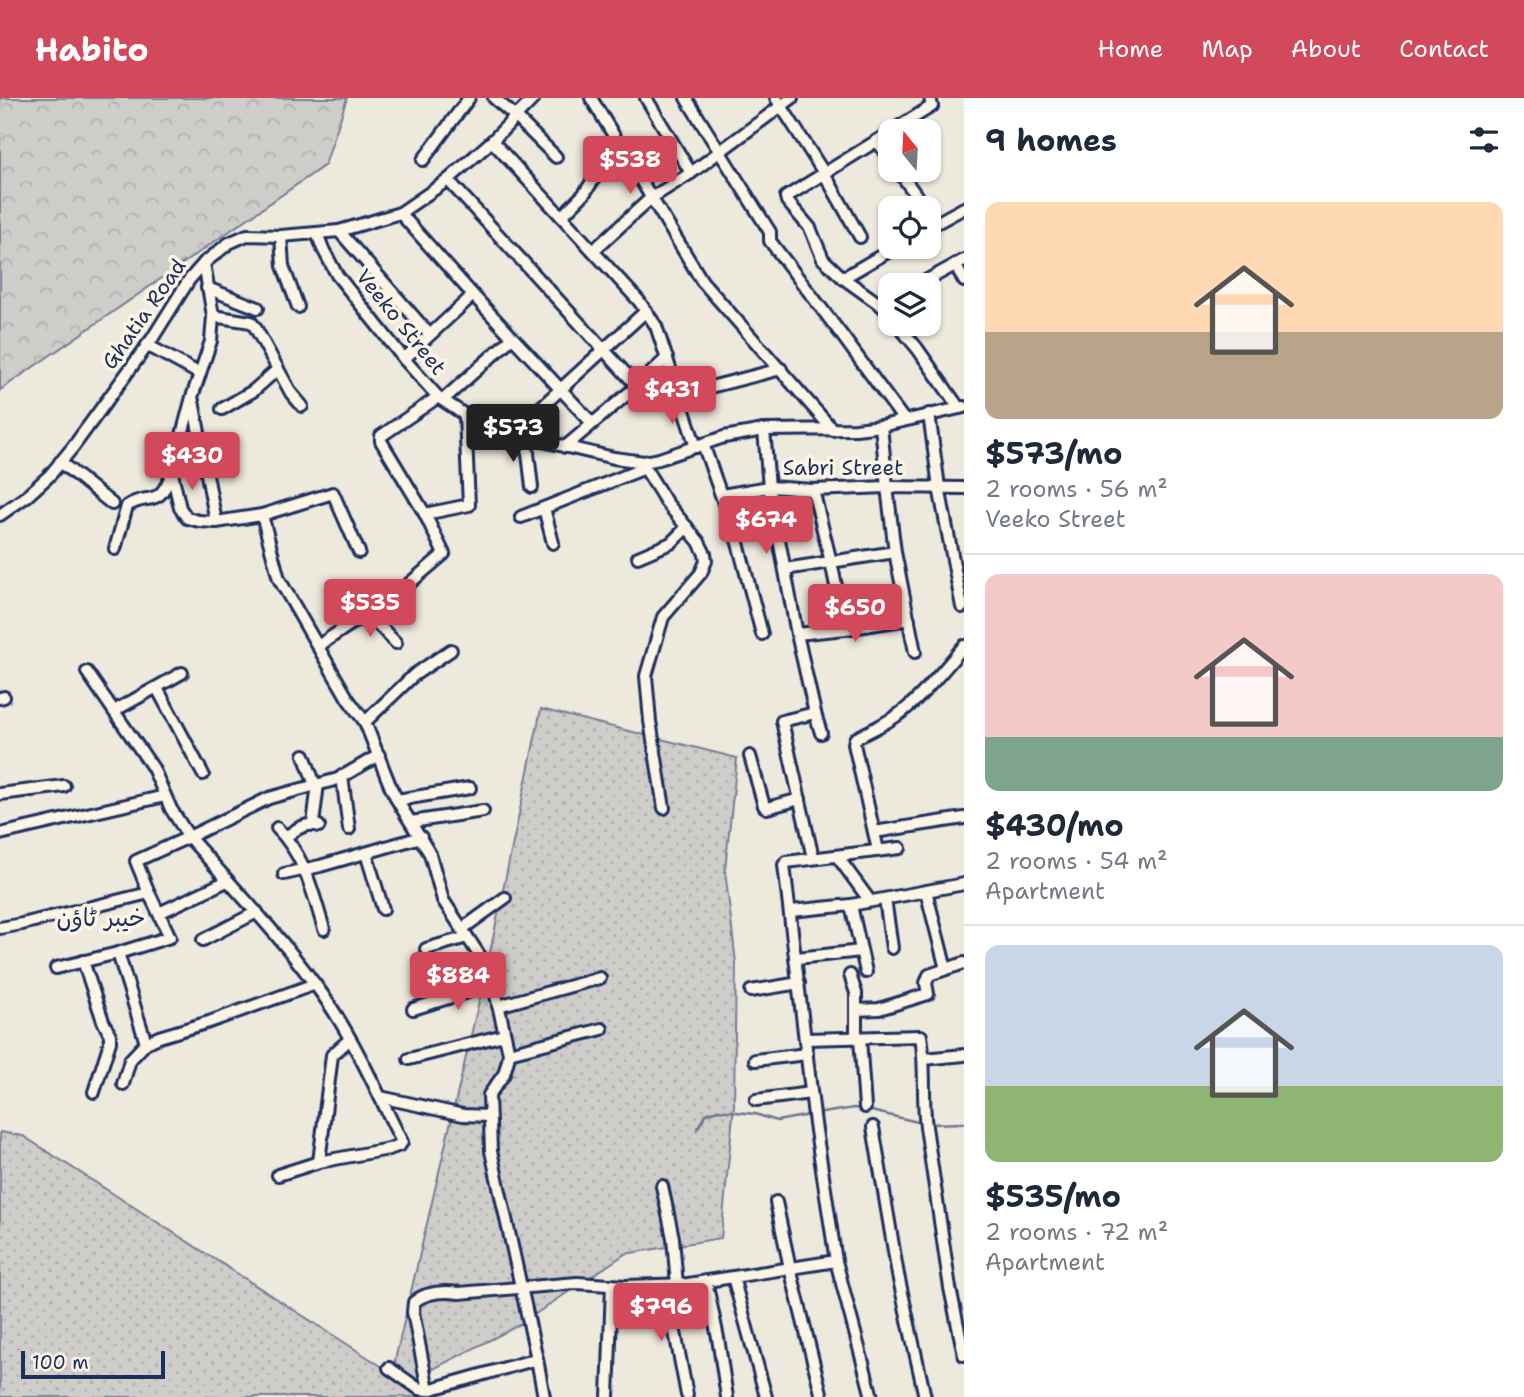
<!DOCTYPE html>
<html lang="en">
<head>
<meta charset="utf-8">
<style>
  :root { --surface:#fff; --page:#f2f2f3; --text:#1f2937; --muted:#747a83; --line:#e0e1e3; --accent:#d1495b }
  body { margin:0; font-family:"Shantell Sans","Playpen Sans Arabic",sans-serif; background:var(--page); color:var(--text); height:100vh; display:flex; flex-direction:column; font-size:26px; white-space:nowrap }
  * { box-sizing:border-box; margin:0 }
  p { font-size:23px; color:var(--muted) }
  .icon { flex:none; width:38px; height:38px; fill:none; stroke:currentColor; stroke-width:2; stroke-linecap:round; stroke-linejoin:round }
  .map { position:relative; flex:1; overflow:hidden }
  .drawer { display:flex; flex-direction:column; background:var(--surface); width:560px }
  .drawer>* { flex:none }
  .needle { width:46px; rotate:342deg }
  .tools { position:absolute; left:878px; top:21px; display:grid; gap:14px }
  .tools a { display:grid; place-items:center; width:63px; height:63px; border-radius:14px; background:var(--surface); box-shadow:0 2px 5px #0004; font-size:35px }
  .scale { position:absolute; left:21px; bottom:18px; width:144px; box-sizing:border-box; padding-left:7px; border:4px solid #1b2f5e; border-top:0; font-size:19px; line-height:24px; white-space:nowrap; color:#1b2f5e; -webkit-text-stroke:5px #fcf5e5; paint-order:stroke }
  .price { position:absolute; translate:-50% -60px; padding:0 16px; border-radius:7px; background:var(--accent); color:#fff; font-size:23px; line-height:46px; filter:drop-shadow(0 2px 4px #0008) }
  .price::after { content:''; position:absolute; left:50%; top:42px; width:21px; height:16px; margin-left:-10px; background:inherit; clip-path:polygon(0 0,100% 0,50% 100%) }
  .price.on { background:#222; color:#fff }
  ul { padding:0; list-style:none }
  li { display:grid; align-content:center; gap:14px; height:371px; padding:0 21px }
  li+li { border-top:2px solid var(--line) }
  li span { display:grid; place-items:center; height:217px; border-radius:14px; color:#555 }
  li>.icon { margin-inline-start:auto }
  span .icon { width:126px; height:126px; fill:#fffc; stroke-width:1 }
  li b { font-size:30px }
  h2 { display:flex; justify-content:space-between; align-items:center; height:84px; padding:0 21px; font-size:30px }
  header { display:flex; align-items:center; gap:42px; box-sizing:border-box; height:98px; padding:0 35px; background:var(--accent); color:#fff }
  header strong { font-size:33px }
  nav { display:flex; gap:38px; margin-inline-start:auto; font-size:24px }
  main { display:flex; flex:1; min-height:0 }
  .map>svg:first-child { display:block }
  .grass { fill:url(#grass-dots); stroke:#757e94; stroke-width:2 }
  .forest { fill:url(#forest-crowns); stroke:#757e94; stroke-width:2 }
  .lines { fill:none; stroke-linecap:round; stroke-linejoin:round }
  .stream { stroke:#6c778f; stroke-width:2.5 }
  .street-casing { stroke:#1b2f5e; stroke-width:16 }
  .street { stroke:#fcf5e5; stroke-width:10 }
  .labels { text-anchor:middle; stroke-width:7; stroke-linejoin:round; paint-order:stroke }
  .street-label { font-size:21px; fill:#1b2f5e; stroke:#fcf5e5 }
  .quarter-label { font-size:24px; fill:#1b2f5e; stroke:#fcf5e5 }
</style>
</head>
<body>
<header>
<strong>Habito</strong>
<nav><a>Home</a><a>Map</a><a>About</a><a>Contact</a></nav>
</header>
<main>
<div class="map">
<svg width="964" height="1299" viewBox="0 0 964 1299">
  <defs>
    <pattern id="grass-dots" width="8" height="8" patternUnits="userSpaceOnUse" patternTransform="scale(1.75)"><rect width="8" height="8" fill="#cfcdca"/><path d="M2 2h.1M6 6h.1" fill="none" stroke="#b1b0b0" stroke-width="1.8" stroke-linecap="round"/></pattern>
    <pattern id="forest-crowns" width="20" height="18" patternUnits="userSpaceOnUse" patternTransform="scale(1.75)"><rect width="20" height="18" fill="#cfcdca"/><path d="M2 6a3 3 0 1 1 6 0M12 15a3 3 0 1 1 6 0" fill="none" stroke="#b1b0b0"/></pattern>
  </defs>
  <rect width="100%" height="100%" fill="#eee9dd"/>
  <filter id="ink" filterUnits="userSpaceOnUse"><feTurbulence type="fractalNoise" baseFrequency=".0143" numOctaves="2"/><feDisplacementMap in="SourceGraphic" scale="14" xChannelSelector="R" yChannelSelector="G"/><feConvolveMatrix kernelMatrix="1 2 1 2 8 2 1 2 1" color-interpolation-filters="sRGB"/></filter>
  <g filter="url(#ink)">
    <polygon class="grass" points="541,611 737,660 725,772 736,865 734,1007 721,1140 625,1156 519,1227 431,1272 434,1299 0,1299 0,1034 23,1038 392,1275 487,869"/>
    <polygon class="forest" points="0,0 347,0 325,67 0,292"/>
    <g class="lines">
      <g class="stream">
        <polyline points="867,1012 922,1025"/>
        <polyline points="816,1016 854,1010 861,1011"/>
        <polyline points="929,1026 964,1025"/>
        <polyline points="697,1031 706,1016 718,1012 755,1016 777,1023 809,1017"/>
      </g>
      <defs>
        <g id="street">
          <polyline points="494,0 516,19 556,59"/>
          <polyline points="591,0 702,183 833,332"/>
          <polyline points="646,0 691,75 792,0"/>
          <polyline points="686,0 770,134 770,143 841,236 904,322"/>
          <polyline points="776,0 824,75 860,139"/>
          <polyline points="892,33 929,10 932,8 930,0"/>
          <polyline points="891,34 786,99 787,103 810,130 823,161 843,180 882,208 891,218"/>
          <polyline points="492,43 639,203 656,228 696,349"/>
          <polyline points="877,43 891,62"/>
          <polyline points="423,62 469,0"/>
          <polyline points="898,72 925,110"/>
          <polyline points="448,82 637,288"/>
          <polyline points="400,115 473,197 592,325"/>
          <polyline points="562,118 584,96 605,64"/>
          <polyline points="929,129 964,110"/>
          <polyline points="339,133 429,236"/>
          <polyline points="317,135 323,151 337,177 404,261 438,299 471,321 534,341 614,360 644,364 659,361 724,339 764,332 856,331 881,328 964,309"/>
          <polyline points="281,138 283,168 298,209"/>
          <polyline points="594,152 651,100 691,75"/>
          <polyline points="204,165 213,218 211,243 192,299 172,375 180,410 187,420 199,423 216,424 262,417 333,395 359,454"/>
          <polyline points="955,166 964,183"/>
          <polyline points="843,180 896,149"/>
          <polyline points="918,187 964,162"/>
          <polyline points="207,190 258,210"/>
          <polyline points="213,218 251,224 255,229 291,295 302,308"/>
          <polyline points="897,226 917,250 959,310"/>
          <polyline points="147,247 200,276"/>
          <polyline points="404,261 473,197"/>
          <polyline points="679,297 781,271"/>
          <polyline points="443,302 512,240"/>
          <polyline points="193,303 216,424"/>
          <polyline points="222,311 253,293 278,271"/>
          <polyline points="929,316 939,389 962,509"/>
          <polyline points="881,328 887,389 895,454 915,554"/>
          <polyline points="764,332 769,389 797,536 815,615 782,623 813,760"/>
          <polyline points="514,334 646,213"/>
          <polyline points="526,338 532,389"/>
          <polyline points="703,346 738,445 762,536"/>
          <polyline points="565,349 637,288 667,260"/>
          <polyline points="60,364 112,406"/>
          <polyline points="644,364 645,370 666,404 699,444 705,456 706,463 701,475 663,519 646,578 650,623 664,710"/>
          <polyline points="813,392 831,464 845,531"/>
          <polyline points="722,397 769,389 813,392 887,389 964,390"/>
          <polyline points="544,410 553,445"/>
          <polyline points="425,416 469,407 465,317"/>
          <polyline points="0,417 27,398 50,377 73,349 152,241 189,182 204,165 229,145 247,137 281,138 339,133 400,115 448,82 492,43 534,0"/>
          <polyline points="262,417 279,481 348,601 365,624 391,690 400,707 430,756 443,802 491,875 509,955 508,962 504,976 489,997 491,1053 537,1261 544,1299"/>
          <polyline points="521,419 645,370"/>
          <path d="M115,451L127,408C150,393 157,413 172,375"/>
          <polyline points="638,459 671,445 687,429"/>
          <polyline points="785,471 895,454"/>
          <polyline points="367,515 396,545"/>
          <polyline points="797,536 845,531 909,521"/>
          <polyline points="318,548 404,490 444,456 425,416 381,343 381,338 438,299"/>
          <polyline points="157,590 203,676"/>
          <polyline points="0,600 4,599"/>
          <polyline points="114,613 182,575"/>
          <polyline points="815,615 821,635"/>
          <polyline points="365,624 414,577 451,552"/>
          <polyline points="304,657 315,687"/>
          <polyline points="750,658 764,708 767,710 800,701"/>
          <polyline points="342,678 349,731"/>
          <polyline points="0,696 64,688"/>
          <polyline points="397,702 470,690"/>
          <polyline points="411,724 483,713"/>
          <polyline points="313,726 318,686"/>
          <path d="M277,730C306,760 312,793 324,831"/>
          <polyline points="874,734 964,720"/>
          <polyline points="0,736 165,698"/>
          <path d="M286,739C296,731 306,724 319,728"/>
          <path d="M878,752L854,646L855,641C872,631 893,623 908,609C929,591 946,569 964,548"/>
          <polyline points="366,755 383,811"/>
          <polyline points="837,758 870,803"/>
          <polyline points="284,776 320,768 421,739"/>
          <polyline points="926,793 946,871"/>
          <polyline points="885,801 892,850"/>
          <polyline points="851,807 866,874"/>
          <polyline points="791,813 851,807 964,786"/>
          <polyline points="159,815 227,783"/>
          <polyline points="0,830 22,826 149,795 136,763 189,739 171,711 153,670 87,574"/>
          <polyline points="462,831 505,800"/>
          <polyline points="203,842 257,814"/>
          <polyline points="426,851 467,839"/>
          <polyline points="118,855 146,945"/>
          <polyline points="797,860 861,853"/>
          <polyline points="83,863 103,923 110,937 110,944 94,994"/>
          <polyline points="56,870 118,855 170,839 149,795"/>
          <polyline points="850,877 856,895 856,939"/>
          <polyline points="751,893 799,885"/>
          <polyline points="498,908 600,880"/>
          <polyline points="413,911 493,886"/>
          <polyline points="856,912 879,911 928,896 926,885 929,877 964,865"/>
          <polyline points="860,940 865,1009"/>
          <path d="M805,941L921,938C926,969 922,999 926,1029L950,1190L964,1257"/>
          <polyline points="509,955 602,931"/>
          <polyline points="409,961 504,937"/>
          <polyline points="924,961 964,957"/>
          <polyline points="755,962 807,956"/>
          <polyline points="123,986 130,962 146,945 159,939 209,924 315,886"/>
          <polyline points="380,999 463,1017 489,1018"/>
          <polyline points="756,1002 811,995"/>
          <polyline points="873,1029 898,1177 925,1299"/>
          <polyline points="319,1064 332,957 350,941"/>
          <path d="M278,1077L319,1064L389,1051L400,1047L402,1044C375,990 351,933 314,885C276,833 231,787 189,739L269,700L338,681L379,657"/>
          <polyline points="662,1088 673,1140 677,1187"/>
          <polyline points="776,1104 790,1170 822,1299"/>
          <polyline points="733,1179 766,1299"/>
          <polyline points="706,1183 718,1240 727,1299"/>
          <polyline points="666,1187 687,1297"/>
          <polyline points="389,1270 419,1291 428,1292 537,1261"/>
          <path d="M428,1292L413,1214L414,1204C426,1194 444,1193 459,1195L577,1185L626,1188L688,1186L836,1163"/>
          <polyline points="608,1299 612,1187"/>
          <polyline points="872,1299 836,1163 815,1026 784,767 786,764 900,750"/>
        </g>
      </defs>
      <use href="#street" class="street-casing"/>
      <use href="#street" class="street"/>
    </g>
  </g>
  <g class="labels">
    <g class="street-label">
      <text transform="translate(144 216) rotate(-55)" y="7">Ghatia Road</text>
      <text transform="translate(401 224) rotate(51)" y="7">Veeko Street</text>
      <text x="843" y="377">Sabri Street</text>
    </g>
    <g class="quarter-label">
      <text x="101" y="828">خیبر ٹاؤن</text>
    </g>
  </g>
</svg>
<div class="tools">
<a><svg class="needle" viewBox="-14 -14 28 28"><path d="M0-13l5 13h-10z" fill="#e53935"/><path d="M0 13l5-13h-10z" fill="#747a83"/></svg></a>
<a><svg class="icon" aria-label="locate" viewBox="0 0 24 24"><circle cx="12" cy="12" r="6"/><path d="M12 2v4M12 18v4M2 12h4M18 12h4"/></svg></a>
<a><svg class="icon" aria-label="layers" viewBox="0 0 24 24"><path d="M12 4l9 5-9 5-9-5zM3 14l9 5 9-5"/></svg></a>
</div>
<div class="scale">100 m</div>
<b class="price" style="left:630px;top:98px">$538</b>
<b class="price" style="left:672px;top:328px">$431</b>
<b class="price on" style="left:513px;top:366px">$573</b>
<b class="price" style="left:192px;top:394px">$430</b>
<b class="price" style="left:766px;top:458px">$674</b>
<b class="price" style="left:370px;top:541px">$535</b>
<b class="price" style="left:855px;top:546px">$650</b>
<b class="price" style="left:458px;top:914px">$884</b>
<b class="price" style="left:661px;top:1245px">$796</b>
</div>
<section class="drawer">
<h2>9 homes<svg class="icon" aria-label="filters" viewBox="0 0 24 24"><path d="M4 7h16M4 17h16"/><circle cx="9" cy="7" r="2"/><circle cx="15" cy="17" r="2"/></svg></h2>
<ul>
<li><span style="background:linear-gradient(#ffd9b3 60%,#b9a48a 0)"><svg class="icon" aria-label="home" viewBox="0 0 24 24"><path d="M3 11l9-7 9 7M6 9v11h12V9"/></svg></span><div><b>$573/mo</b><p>2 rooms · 56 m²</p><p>Veeko Street</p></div></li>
<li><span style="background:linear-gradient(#f6c9c9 75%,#7fa58c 0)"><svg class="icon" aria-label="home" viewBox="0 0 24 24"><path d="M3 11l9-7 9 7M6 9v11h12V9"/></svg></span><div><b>$430/mo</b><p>2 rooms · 54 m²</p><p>Apartment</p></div></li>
<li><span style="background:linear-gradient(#c9d6e8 65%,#8fb573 0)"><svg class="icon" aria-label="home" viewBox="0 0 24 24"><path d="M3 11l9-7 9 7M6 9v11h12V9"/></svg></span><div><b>$535/mo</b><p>2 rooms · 72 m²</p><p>Apartment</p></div></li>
</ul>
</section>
</main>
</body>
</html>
